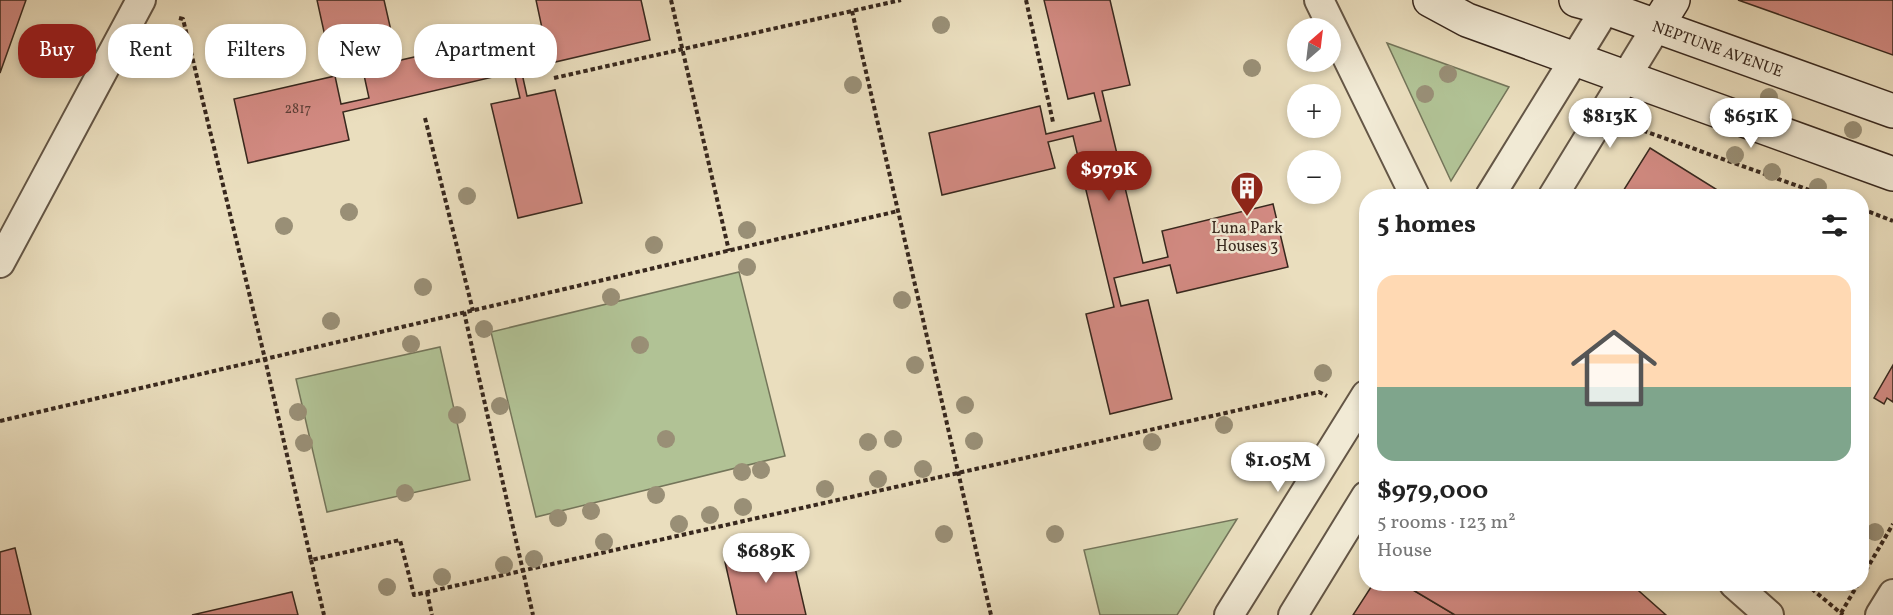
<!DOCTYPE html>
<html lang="en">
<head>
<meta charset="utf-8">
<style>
  :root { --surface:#fff; --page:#f2f2f2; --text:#222; --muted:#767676; --accent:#8f2418 }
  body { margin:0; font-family:Vollkorn,serif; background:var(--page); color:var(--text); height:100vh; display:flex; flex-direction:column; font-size:22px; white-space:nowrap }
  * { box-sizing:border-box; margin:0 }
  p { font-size:20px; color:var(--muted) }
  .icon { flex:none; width:33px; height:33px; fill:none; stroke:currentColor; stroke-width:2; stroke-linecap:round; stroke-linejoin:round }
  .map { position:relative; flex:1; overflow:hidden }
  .side { position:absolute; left:1359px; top:189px; width:510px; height:402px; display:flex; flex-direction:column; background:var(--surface); border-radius:24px; box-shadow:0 3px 9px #0003 }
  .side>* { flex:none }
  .guide { position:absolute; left:18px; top:24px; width:570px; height:54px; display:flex; gap:12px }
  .needle { width:39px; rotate:28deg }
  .fabs { position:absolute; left:1287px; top:18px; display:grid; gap:12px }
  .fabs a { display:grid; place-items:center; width:54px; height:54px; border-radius:50%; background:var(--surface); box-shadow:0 3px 9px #0003; font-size:30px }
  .price { position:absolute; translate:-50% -51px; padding:0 14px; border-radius:21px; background:#fff; color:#222; font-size:20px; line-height:39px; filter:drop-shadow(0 2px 3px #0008) }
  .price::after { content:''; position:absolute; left:50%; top:36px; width:18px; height:14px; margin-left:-9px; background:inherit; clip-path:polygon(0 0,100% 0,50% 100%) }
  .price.selected { background:var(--accent); color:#fff }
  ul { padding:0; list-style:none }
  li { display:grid; align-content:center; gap:12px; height:318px; padding:0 18px }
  li span { display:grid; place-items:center; height:186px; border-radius:18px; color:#555 }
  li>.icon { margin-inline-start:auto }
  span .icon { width:108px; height:108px; fill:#fffc; stroke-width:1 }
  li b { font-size:26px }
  h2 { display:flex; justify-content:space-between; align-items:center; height:72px; padding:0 18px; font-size:26px }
  .pill { padding:0 21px; border-radius:24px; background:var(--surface); box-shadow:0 3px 9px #0003; font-size:21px; line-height:54px }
  .pill.selected { background:var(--accent); color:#fff }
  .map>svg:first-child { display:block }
  .green { fill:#b1c295; stroke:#74755a; stroke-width:1.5 }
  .building { fill:#d28a82; stroke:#38281e; stroke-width:1.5 }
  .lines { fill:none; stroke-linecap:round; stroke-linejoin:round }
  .minor-casing { stroke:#645646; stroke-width:32 }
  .secondary-casing { stroke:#38281e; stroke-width:36 }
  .path { stroke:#38281e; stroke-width:4; stroke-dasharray:4.5 3; stroke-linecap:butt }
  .minor { stroke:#f1ead5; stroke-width:28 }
  .secondary { stroke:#f1ead5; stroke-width:33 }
  .tree { fill:#998f76 }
  .labels { text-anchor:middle; stroke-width:5; stroke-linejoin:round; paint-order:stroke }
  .number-label { font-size:14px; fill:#5e4037 }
  .street-label { font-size:16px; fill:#38281e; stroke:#f1ead5 }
  .poi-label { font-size:16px; fill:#38281e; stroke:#f1ead5 }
</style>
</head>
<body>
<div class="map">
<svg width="1893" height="615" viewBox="0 0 1893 615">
  <rect width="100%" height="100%" fill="#eadebe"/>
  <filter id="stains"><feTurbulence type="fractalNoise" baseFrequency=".00333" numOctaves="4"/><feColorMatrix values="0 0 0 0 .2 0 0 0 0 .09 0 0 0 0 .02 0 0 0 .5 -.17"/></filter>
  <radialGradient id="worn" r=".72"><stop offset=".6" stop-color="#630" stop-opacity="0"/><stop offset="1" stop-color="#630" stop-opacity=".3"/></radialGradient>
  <g class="green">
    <polygon points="1387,43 1509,87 1451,181"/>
    <polygon points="739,272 785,456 536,517 491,332"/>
    <polygon points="440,347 470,480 327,512 296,379"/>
    <polygon points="1237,519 1177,615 1100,615 1084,550"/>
  </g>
  <g class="building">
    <polygon points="0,0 26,0 0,73"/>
    <polygon points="317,0 384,0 392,35 364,42 370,67 542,28 536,0 641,0 650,40 551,63 544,35 515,42 527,96 555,90 582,203 518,218 491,104 520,98 514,72 343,112 349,140 248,163 234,99 335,76 341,104 369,98 357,43 328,50"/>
    <polygon points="1044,0 1110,0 1130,85 1102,91 1143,263 1168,257 1162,231 1273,204 1288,267 1177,293 1170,265 1114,278 1121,306 1148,300 1172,399 1110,414 1086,314 1114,307 1073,136 1048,142 1055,168 942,195 929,133 1040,106 1046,134 1101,121 1094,93 1068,99"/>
    <polygon points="1738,0 1893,0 1893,55"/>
    <polygon points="1650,148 1727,196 1620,196"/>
    <polygon points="1893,365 1893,402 1887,398 1884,404 1874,398"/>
    <polygon points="790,546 806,615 737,615 725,562"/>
    <polygon points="15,548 31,615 0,615 0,552"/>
    <polygon points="1373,584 1403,584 1455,615 1353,615"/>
    <polygon points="1403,584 1631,584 1666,615 1455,615"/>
    <polygon points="292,592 298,615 192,615"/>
  </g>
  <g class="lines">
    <defs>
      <g id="minor">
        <polyline points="1319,0 1415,196"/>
        <polyline points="1490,196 1606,8"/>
        <polyline points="1553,196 1657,26"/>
        <polyline points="0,263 141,0"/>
        <polyline points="1734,584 1769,615"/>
        <polyline points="1229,615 1366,395"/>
        <polyline points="1293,615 1366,496"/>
        <polyline points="1880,615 1893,594"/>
      </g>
      <g id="secondary">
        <polyline points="1430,0 1467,20 1893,174"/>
        <path id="s1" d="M1576,0L1606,8L1893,111"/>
        <polyline points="1657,26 1673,0"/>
      </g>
    </defs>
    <use href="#minor" class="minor-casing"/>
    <use href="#secondary" class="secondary-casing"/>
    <g class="path">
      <polyline points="671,0 729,251"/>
      <polyline points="1026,0 1053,122"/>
      <polyline points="852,11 991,615"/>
      <polyline points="179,18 183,19 265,359 311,560 400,540 414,595 1319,392 1327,396"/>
      <polyline points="554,78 901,0"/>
      <polyline points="425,118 473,311"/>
      <polyline points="1636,128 1826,196"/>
      <polyline points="1862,209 1893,221"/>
      <polyline points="464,312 533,615"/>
      <polyline points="0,421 898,211"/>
      <polyline points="311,560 324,615"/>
      <polyline points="1862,577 1893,524"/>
      <polyline points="1806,584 1843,615"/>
      <polyline points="427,592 432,615"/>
      <polyline points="1841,613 1858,584"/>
    </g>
    <use href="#minor" class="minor"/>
    <use href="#secondary" class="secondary"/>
  </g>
  <g class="tree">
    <circle cx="941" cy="25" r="9"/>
    <circle cx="1252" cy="68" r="9"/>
    <circle cx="1448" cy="74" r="9"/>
    <circle cx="853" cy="85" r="9"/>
    <circle cx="1425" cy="94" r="9"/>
    <circle cx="1769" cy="97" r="9"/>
    <circle cx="1853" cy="130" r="9"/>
    <circle cx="1735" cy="155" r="9"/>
    <circle cx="1772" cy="172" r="9"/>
    <circle cx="1818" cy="187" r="9"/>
    <circle cx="467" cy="196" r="9"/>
    <circle cx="349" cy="212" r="9"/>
    <circle cx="284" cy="226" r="9"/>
    <circle cx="747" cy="230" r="9"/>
    <circle cx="654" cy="245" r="9"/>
    <circle cx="747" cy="267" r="9"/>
    <circle cx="423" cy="287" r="9"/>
    <circle cx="611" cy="297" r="9"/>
    <circle cx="902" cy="300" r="9"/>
    <circle cx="331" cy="321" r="9"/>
    <circle cx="484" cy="329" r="9"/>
    <circle cx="411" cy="344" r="9"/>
    <circle cx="640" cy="345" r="9"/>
    <circle cx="915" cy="365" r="9"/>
    <circle cx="1323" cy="373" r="9"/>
    <circle cx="965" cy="405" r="9"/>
    <circle cx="500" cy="406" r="9"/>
    <circle cx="298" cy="412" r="9"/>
    <circle cx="457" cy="415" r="9"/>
    <circle cx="1224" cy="425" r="9"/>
    <circle cx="666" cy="439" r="9"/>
    <circle cx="893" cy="439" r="9"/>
    <circle cx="974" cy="441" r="9"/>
    <circle cx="868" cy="442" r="9"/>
    <circle cx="1152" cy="442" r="9"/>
    <circle cx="304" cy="443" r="9"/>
    <circle cx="923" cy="469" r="9"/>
    <circle cx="761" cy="470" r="9"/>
    <circle cx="742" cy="472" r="9"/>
    <circle cx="878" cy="479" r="9"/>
    <circle cx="825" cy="489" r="9"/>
    <circle cx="405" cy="493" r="9"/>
    <circle cx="656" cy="495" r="9"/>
    <circle cx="743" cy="507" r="9"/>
    <circle cx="591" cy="511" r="9"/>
    <circle cx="710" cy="515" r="9"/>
    <circle cx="558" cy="518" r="9"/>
    <circle cx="679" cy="524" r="9"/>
    <circle cx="1875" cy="532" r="9"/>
    <circle cx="944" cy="534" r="9"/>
    <circle cx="1055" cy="534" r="9"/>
    <circle cx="604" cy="542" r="9"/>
    <circle cx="534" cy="559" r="9"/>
    <circle cx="504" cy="565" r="9"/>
    <circle cx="442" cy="577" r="9"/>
    <circle cx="387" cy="587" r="9"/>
  </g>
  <defs>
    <symbol id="building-pin" viewBox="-11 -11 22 30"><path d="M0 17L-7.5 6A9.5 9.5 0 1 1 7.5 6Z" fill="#8f2418" stroke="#f1ead5"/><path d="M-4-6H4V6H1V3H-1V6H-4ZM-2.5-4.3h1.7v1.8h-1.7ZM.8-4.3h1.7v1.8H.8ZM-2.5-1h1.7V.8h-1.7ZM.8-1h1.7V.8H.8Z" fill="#fff"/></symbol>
  </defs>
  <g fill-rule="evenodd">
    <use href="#building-pin" x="1228" y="169" width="38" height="52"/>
  </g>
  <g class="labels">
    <g class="number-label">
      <text x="298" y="113">2817</text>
    </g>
    <g class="street-label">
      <text dy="6" stroke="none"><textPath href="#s1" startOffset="150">NEPTUNE AVENUE</textPath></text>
    </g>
    <g class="poi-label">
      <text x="1247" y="233">Luna Park<tspan x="1247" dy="18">Houses 3</tspan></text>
    </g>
  </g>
  <rect width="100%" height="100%" filter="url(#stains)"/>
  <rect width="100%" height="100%" fill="url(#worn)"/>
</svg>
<div class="fabs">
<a><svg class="needle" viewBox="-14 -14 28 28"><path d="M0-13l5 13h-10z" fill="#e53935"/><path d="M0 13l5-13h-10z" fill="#767676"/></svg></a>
<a>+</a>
<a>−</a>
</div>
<b class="price" style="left:1610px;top:149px">$813K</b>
<b class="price" style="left:1751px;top:149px">$651K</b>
<b class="price selected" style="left:1109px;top:202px">$979K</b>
<b class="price" style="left:1278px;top:493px">$1.05M</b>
<b class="price" style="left:766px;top:584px">$689K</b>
<div class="guide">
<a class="pill selected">Buy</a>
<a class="pill">Rent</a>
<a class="pill">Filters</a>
<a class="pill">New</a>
<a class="pill">Apartment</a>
</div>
<section class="side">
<h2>5 homes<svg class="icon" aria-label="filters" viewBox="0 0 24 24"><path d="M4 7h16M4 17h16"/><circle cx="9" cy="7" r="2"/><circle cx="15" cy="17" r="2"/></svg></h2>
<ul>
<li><span style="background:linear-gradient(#ffd9b3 60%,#7fa58c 0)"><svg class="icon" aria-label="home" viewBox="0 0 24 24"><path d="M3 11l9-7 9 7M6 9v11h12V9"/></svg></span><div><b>$979,000</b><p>5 rooms · 123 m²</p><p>House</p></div></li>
</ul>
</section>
</div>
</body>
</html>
